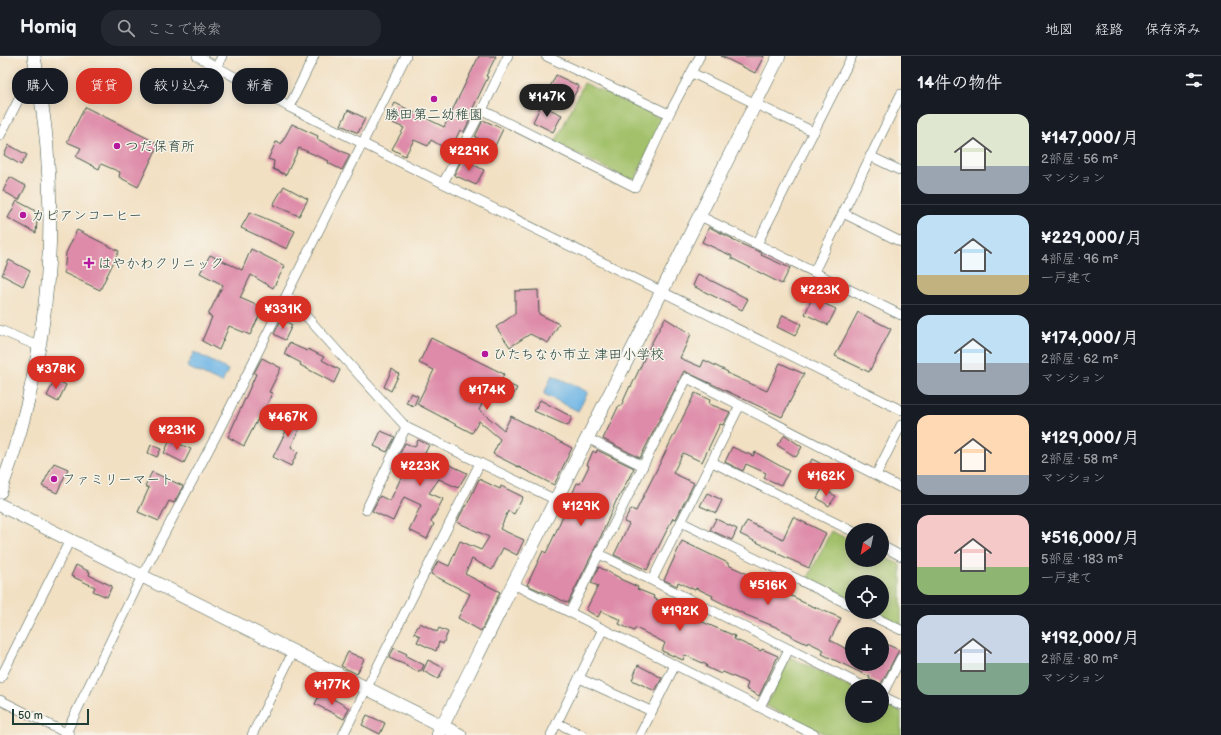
<!DOCTYPE html>
<html lang="ja">
<head>
<meta charset="utf-8">
<style>
  :root { --surface:#171b24; --page:#242831; --text:#f1f3f6; --muted:#9ea1a6; --line:#363941; --accent:#d93025 }
  body { margin:0; font-family:"Balsamiq Sans","Klee One",sans-serif; background:var(--page); color:var(--text); height:100vh; display:flex; flex-direction:column; font-size:15px; white-space:nowrap }
  * { box-sizing:border-box; margin:0 }
  p { font-size:13px; color:var(--muted) }
  .icon { flex:none; width:22px; height:22px; fill:none; stroke:currentColor; stroke-width:2; stroke-linecap:round; stroke-linejoin:round }
  .map { position:relative; flex:1; overflow:hidden }
  .details { display:flex; flex-direction:column; background:var(--surface); width:320px }
  .details>* { flex:none }
  .banner { position:absolute; left:12px; top:12px; width:380px; height:36px; display:flex; gap:8px }
  .needle { width:26px; rotate:213deg }
  .controls { position:absolute; left:845px; top:467px; display:grid; gap:8px }
  .controls a { display:grid; place-items:center; width:44px; height:44px; border-radius:50%; background:var(--surface); box-shadow:0 2px 10px #0003; font-size:20px }
  .scale { position:absolute; left:12px; bottom:10px; width:77px; box-sizing:border-box; padding-left:4px; border:2px solid #1f3d34; border-top:0; font-size:11px; line-height:14px; white-space:nowrap; color:#1f3d34; -webkit-text-stroke:3px #f7f3e8; paint-order:stroke }
  .price { position:absolute; translate:-50% -34px; padding:0 9px; border-radius:14px; background:var(--accent); color:#fff; font-size:13px; line-height:26px; filter:drop-shadow(0 1px 2px #0008) }
  .price::after { content:''; position:absolute; left:50%; top:24px; width:12px; height:9px; margin-left:-6px; background:inherit; clip-path:polygon(0 0,100% 0,50% 100%) }
  .price.on { background:#222; color:#fff }
  ul { padding:0; list-style:none }
  li { display:flex; align-items:center; gap:12px; height:100px; padding:0 16px }
  li+li { border-top:1px solid var(--line) }
  li span { display:grid; place-items:center; flex:none; width:112px; height:80px; border-radius:12px; color:#555 }
  li>.icon { margin-inline-start:auto }
  span .icon { width:48px; height:48px; fill:#fffc; stroke-width:1 }
  li b { font-size:17px }
  h2 { display:flex; justify-content:space-between; align-items:center; height:48px; padding:0 16px; font-size:17px }
  .chip { padding:0 14px; border-radius:16px; background:var(--surface); box-shadow:0 2px 10px #0003; font-size:14px; line-height:36px }
  .chip.on { background:var(--accent); color:#fff }
  header { display:flex; align-items:center; gap:24px; box-sizing:border-box; height:56px; padding:0 20px; background:var(--surface); border-bottom:1px solid var(--line) }
  header strong { font-size:19px }
  nav { display:flex; gap:22px; margin-inline-start:auto; font-size:14px }
  .search { width:280px; height:36px; background:var(--page); display:flex; align-items:center; gap:10px; box-sizing:border-box; padding:0 14px; border-radius:16px; color:var(--muted); font-size:15px }
  main { display:flex; flex:1; min-height:0 }
  .map>svg:first-child { display:block }
  .green { fill:#a2c16a; stroke:#607f4f }
  .water { fill:#6eb5e5; stroke:#46798c }
  .building { fill:#de8ba9 }
  .lines { fill:none; stroke-linecap:round; stroke-linejoin:round }
  .street-casing { stroke:#3f5549; stroke-width:10 }
  .secondary-casing { stroke:#3f5549; stroke-width:14 }
  .street { stroke:#fff; stroke-width:9 }
  .secondary { stroke:#fff; stroke-width:13 }
  .poi-dot { fill:#b5179e; stroke:#f7f3e8; stroke-width:1.5 }
  .labels { text-anchor:middle; stroke-width:3; stroke-linejoin:round; paint-order:stroke }
  .poi-label { font-size:14px; fill:#1f3d34; stroke:#f7f3e8; text-anchor:start }
</style>
</head>
<body>
<header>
<strong>Homiq</strong>
<div class="search"><svg class="icon" aria-label="search" viewBox="0 0 24 24"><circle cx="10" cy="10" r="6"/><path d="M15 15l6 6"/></svg>ここで検索</div>
<nav><a>地図</a><a>経路</a><a>保存済み</a></nav>
</header>
<main>
<div class="map">
<svg width="901" height="679" viewBox="0 0 901 679">
  <rect width="100%" height="100%" fill="#f7f3e8"/>
  <filter id="ink" filterUnits="userSpaceOnUse"><feTurbulence type="fractalNoise" baseFrequency=".025" numOctaves="2"/><feDisplacementMap in="SourceGraphic" scale="8" xChannelSelector="R" yChannelSelector="G"/><feConvolveMatrix kernelMatrix="1 2 1 2 8 2 1 2 1" color-interpolation-filters="sRGB"/></filter>
  <filter id="wash" filterUnits="userSpaceOnUse"><feTurbulence type="fractalNoise" baseFrequency=".012" numOctaves="4" result="noise"/><feDisplacementMap in="SourceGraphic" scale="16" xChannelSelector="R" yChannelSelector="G"/><feGaussianBlur stdDeviation="0.9" result="paint"/><feColorMatrix in="noise" values="0 0 0 0 0 0 0 0 0 0 0 0 0 0 0 0 0 1.4 0 .05"/><feComposite in="paint" operator="in"/></filter>
  <g filter="url(#wash)">
    <rect width="100%" height="100%" fill="#f2e0c3"/>
    <g class="green">
      <polygon points="584,27 662,63 634,126 555,87"/>
      <polygon points="831,475 852,485 852,504 882,504 882,500 901,509 901,570 872,556 882,556 882,526 852,526 852,546 807,524"/>
      <polygon points="790,601 852,632 852,660 882,660 882,646 901,656 901,679 827,679 766,650"/>
    </g>
    <g class="water">
      <polygon points="194,296 228,314 222,327 187,311"/>
      <polygon points="552,319 588,336 578,355 544,338"/>
    </g>
    <g id="blocks">
      <g class="building">
        <polygon points="479,0 496,0 486,20 488,21 470,58 472,59 464,76 460,74 450,95 431,84 428,90 414,84 405,100 392,93 404,72 386,64 395,47 444,71"/>
        <polygon points="721,0 764,0 755,17"/>
        <polygon points="556,19 579,30 571,45 548,35"/>
        <polygon points="541,49 562,59 553,76 533,66"/>
        <polygon points="85,51 159,88 138,131 119,121 120,116 101,108 99,113 76,101 81,92 67,86"/>
        <polygon points="348,54 365,62 358,77 341,69"/>
        <polygon points="483,64 503,73 495,90 475,81"/>
        <polygon points="292,68 318,80 317,83 350,99 342,114 328,107 329,105 299,92 286,119 273,113 274,105 268,103 276,86 281,88"/>
        <polygon points="9,89 27,99 21,109 4,99"/>
        <polygon points="462,103 484,114 476,129 454,119"/>
        <polygon points="10,121 26,130 19,144 3,135"/>
        <polygon points="284,130 308,143 299,160 273,149"/>
        <polygon points="17,145 34,154 37,165 36,177 8,162"/>
        <polygon points="250,156 295,175 287,193 241,172"/>
        <polygon points="709,171 733,183 732,184 762,197 761,199 790,212 782,228 731,202 732,200 702,186"/>
        <polygon points="77,174 119,195 100,234 64,217 66,197"/>
        <polygon points="251,193 285,210 273,232 251,219 240,242 263,252 250,279 229,270 219,294 202,285 212,261 208,259 223,229 200,217 210,199 242,214"/>
        <polygon points="9,204 30,215 23,230 2,219"/>
        <polygon points="698,218 748,243 742,254 693,230"/>
        <polygon points="538,234 539,258 559,268 548,287 530,278 510,291 496,271 515,258 515,235"/>
        <polygon points="812,242 836,253 828,269 805,258"/>
        <polygon points="858,256 891,273 869,316 835,300"/>
        <polygon points="783,259 801,268 795,280 777,271"/>
        <polygon points="665,262 691,278 680,302 701,311 704,304 728,316 727,317 767,335 780,307 804,318 782,361 684,315 640,402 603,383 619,349 621,350 630,330 631,331 651,288"/>
        <polygon points="285,265 292,269 285,284 274,278 280,266 283,268"/>
        <polygon points="431,282 504,318 501,325 517,332 511,344 480,329 474,341 483,346 479,354 504,374 511,360 572,392 554,429 493,398 500,383 479,365 472,377 417,348 434,314 419,307"/>
        <polygon points="289,287 307,295 308,293 324,301 322,304 340,314 334,327 300,309 301,307 284,298"/>
        <polygon points="262,302 281,312 269,336 272,337 263,358 261,357 244,390 228,381 256,318 254,317"/>
        <polygon points="392,313 399,318 391,335 384,331"/>
        <polygon points="55,323 66,329 58,346 47,340"/>
        <polygon points="411,337 418,340 414,350 406,347"/>
        <polygon points="695,337 710,344 709,348 730,356 723,369 720,368 702,406 683,397 673,417 694,427 676,463 673,462 647,514 614,499 629,468 624,466 631,453 636,455"/>
        <polygon points="540,344 572,361 568,370 534,355"/>
        <polygon points="283,355 303,365 291,391 298,396 291,410 273,401 286,375 275,370"/>
        <polygon points="381,375 395,381 387,396 374,390"/>
        <polygon points="785,379 802,391 796,401 777,389"/>
        <polygon points="170,384 191,393 184,407 164,397"/>
        <polygon points="418,384 429,389 425,397 467,417 458,432 439,423 429,437 443,443 431,466 434,468 427,483 409,474 421,449 404,441 393,465 372,455 380,440 390,445 408,407 398,402 405,387 415,391"/>
        <polygon points="151,389 161,393 157,401 148,397"/>
        <polygon points="732,391 753,400 755,396 789,415 781,429 764,422 766,417 746,408 743,415 725,406"/>
        <polygon points="597,394 634,412 618,443 617,443 601,480 568,547 527,529 543,495 546,497 555,478 577,427 580,428 589,410 587,409 593,395 596,397"/>
        <polygon points="812,403 836,416 832,423 809,409"/>
        <polygon points="54,407 68,413 57,437 42,430"/>
        <polygon points="152,416 183,430 174,447 169,445 159,465 138,456 149,432 145,430"/>
        <polygon points="479,423 500,433 501,430 523,441 514,458 508,455 500,473 524,484 517,499 503,492 492,514 472,503 465,518 500,536 481,575 458,562 470,538 431,518 438,505 449,510 460,485 481,494 489,481 457,466 465,450 466,451"/>
        <polygon points="822,433 836,440 829,450 817,442"/>
        <polygon points="707,437 722,444 716,457 700,450"/>
        <polygon points="793,461 826,477 809,512 776,497 777,496 740,478 747,465 783,483"/>
        <polygon points="716,463 737,473 732,484 710,474"/>
        <polygon points="682,485 728,507 728,509 772,529 771,531 800,544 800,545 841,562 830,584 852,596 852,608 882,608 882,586 899,594 881,628 869,623 870,621 822,598 824,594 808,586 807,588 792,581 792,579 776,571 746,559 712,542 713,540 696,532 695,534 678,526 677,530 664,524"/>
        <polygon points="76,509 90,516 89,519 112,530 107,541 93,535 95,531 71,520"/>
        <polygon points="599,511 620,522 620,523 638,531 637,533 654,540 653,542 686,556 684,558 735,580 734,583 761,595 762,593 778,600 759,640 746,633 748,627 723,616 721,618 706,611 707,609 685,599 683,604 662,595 665,587 636,572 634,575 619,568 621,564 601,555 598,561 586,554 598,530 591,527"/>
        <polygon points="420,567 437,576 439,572 448,576 443,588 439,586 436,595 417,586 420,580 414,577"/>
        <polygon points="394,592 407,598 406,600 424,609 421,615 419,614 418,616 406,610 406,609 389,602"/>
        <polygon points="348,596 364,603 357,618 341,610"/>
        <polygon points="428,604 444,612 438,623 423,615"/>
        <polygon points="638,609 662,622 655,635 632,624"/>
        <polygon points="321,636 349,652 344,663 315,648"/>
        <polygon points="367,659 385,667 380,678 362,669"/>
      </g>
    </g>
  </g>
  <g filter="url(#ink)">
    <use href="#blocks" fill-opacity="0" stroke="#3f5549" stroke-width="1"/>
    <g class="lines">
      <defs>
        <g id="street">
          <polyline points="197,0 289,51 901,354"/>
          <polyline points="546,0 669,58"/>
          <polyline points="217,10 222,0"/>
          <polyline points="692,17 814,76"/>
          <polyline points="289,51 314,0"/>
          <polyline points="482,54 635,131 669,58 700,0"/>
          <polyline points="0,80 22,37 31,32 39,31"/>
          <polyline points="870,100 901,115"/>
          <polyline points="443,127 482,54 508,0"/>
          <polyline points="843,157 901,186"/>
          <polyline points="700,160 901,259"/>
          <polyline points="757,188 852,0"/>
          <polyline points="814,216 901,38"/>
          <polyline points="287,239 406,371 556,444"/>
          <polyline points="0,274 40,291"/>
          <polyline points="587,382 643,410"/>
          <polyline points="712,406 852,475"/>
          <polyline points="876,419 901,369"/>
          <polyline points="366,454 406,371"/>
          <polyline points="681,466 852,550"/>
          <polyline points="882,490 901,500"/>
          <polyline points="599,498 863,630"/>
          <polyline points="652,524 740,349"/>
          <polyline points="513,528 815,679"/>
          <polyline points="570,556 687,322 901,432"/>
          <polyline points="864,556 901,574"/>
          <polyline points="579,622 651,655"/>
          <polyline points="0,623 70,484"/>
          <polyline points="882,639 901,602"/>
          <polyline points="882,640 901,649"/>
          <polyline points="0,644 70,679"/>
          <polyline points="760,651 789,593"/>
          <polyline points="557,667 582,679"/>
          <polyline points="65,679 142,520 217,378 406,0"/>
          <polyline points="252,679 293,596"/>
          <polyline points="343,679 480,407"/>
          <polyline points="551,679 603,573"/>
          <polyline points="640,679 675,609"/>
        </g>
        <g id="secondary">
          <path d="M0,436C41,326 57,210 47,93C45,62 39,31 34,0"/>
          <polyline points="0,449 460,679"/>
          <polyline points="438,679 513,528 662,235 779,0"/>
        </g>
      </defs>
      <use href="#street" class="street-casing"/>
      <use href="#secondary" class="secondary-casing"/>
      <use href="#street" class="street"/>
      <use href="#secondary" class="secondary"/>
    </g>
  </g>
  <g class="poi-dot">
    <circle cx="434" cy="43" r="4"/>
    <circle cx="117" cy="90" r="4"/>
    <circle cx="23" cy="159" r="4"/>
    <path d="M87 201h4v4h4v4h-4v4h-4v-4h-4v-4h4z"/>
    <circle cx="485" cy="298" r="4"/>
    <circle cx="54" cy="423" r="4"/>
  </g>
  <g class="labels">
    <g class="poi-label">
      <text x="434" y="63" text-anchor="middle">勝田第二幼稚園</text>
      <text x="125" y="95">つだ保育所</text>
      <text x="31" y="164">カピアンコーヒー</text>
      <text x="98" y="212">はやかわクリニック</text>
      <text x="493" y="303">ひたちなか市立 津田小学校</text>
      <text x="62" y="428">ファミリーマート</text>
    </g>
  </g>
</svg>
<div class="controls">
<a><svg class="needle" viewBox="-14 -14 28 28"><path d="M0-13l5 13h-10z" fill="#e53935"/><path d="M0 13l5-13h-10z" fill="#9ea1a6"/></svg></a>
<a><svg class="icon" aria-label="locate" viewBox="0 0 24 24"><circle cx="12" cy="12" r="6"/><path d="M12 2v4M12 18v4M2 12h4M18 12h4"/></svg></a>
<a>+</a>
<a>−</a>
</div>
<div class="scale">50 m</div>
<b class="price on" style="left:547px;top:62px">¥147K</b>
<b class="price" style="left:469px;top:116px">¥229K</b>
<b class="price" style="left:820px;top:255px">¥223K</b>
<b class="price" style="left:283px;top:274px">¥331K</b>
<b class="price" style="left:56px;top:334px">¥378K</b>
<b class="price" style="left:487px;top:355px">¥174K</b>
<b class="price" style="left:288px;top:382px">¥467K</b>
<b class="price" style="left:177px;top:395px">¥231K</b>
<b class="price" style="left:420px;top:431px">¥223K</b>
<b class="price" style="left:826px;top:441px">¥162K</b>
<b class="price" style="left:581px;top:471px">¥129K</b>
<b class="price" style="left:768px;top:550px">¥516K</b>
<b class="price" style="left:680px;top:576px">¥192K</b>
<b class="price" style="left:332px;top:650px">¥177K</b>
<div class="banner">
<a class="chip">購入</a>
<a class="chip on">賃貸</a>
<a class="chip">絞り込み</a>
<a class="chip">新着</a>
</div>
</div>
<section class="details">
<h2>14件の物件<svg class="icon" aria-label="filters" viewBox="0 0 24 24"><path d="M4 7h16M4 17h16"/><circle cx="9" cy="7" r="2"/><circle cx="15" cy="17" r="2"/></svg></h2>
<ul>
<li><span style="background:linear-gradient(#dfe7d0 65%,#9aa5b1 0)"><svg class="icon" aria-label="home" viewBox="0 0 24 24"><path d="M3 11l9-7 9 7M6 9v11h12V9"/></svg></span><div><b>¥147,000/月</b><p>2部屋 · 56 m²</p><p>マンション</p></div></li>
<li><span style="background:linear-gradient(#bfe0f5 75%,#c2b280 0)"><svg class="icon" aria-label="home" viewBox="0 0 24 24"><path d="M3 11l9-7 9 7M6 9v11h12V9"/></svg></span><div><b>¥229,000/月</b><p>4部屋 · 96 m²</p><p>一戸建て</p></div></li>
<li><span style="background:linear-gradient(#bfe0f5 60%,#9aa5b1 0)"><svg class="icon" aria-label="home" viewBox="0 0 24 24"><path d="M3 11l9-7 9 7M6 9v11h12V9"/></svg></span><div><b>¥174,000/月</b><p>2部屋 · 62 m²</p><p>マンション</p></div></li>
<li><span style="background:linear-gradient(#ffd9b3 75%,#9aa5b1 0)"><svg class="icon" aria-label="home" viewBox="0 0 24 24"><path d="M3 11l9-7 9 7M6 9v11h12V9"/></svg></span><div><b>¥129,000/月</b><p>2部屋 · 58 m²</p><p>マンション</p></div></li>
<li><span style="background:linear-gradient(#f6c9c9 65%,#8fb573 0)"><svg class="icon" aria-label="home" viewBox="0 0 24 24"><path d="M3 11l9-7 9 7M6 9v11h12V9"/></svg></span><div><b>¥516,000/月</b><p>5部屋 · 183 m²</p><p>一戸建て</p></div></li>
<li><span style="background:linear-gradient(#c9d6e8 60%,#7fa58c 0)"><svg class="icon" aria-label="home" viewBox="0 0 24 24"><path d="M3 11l9-7 9 7M6 9v11h12V9"/></svg></span><div><b>¥192,000/月</b><p>2部屋 · 80 m²</p><p>マンション</p></div></li>
</ul>
</section>
</main>
</body>
</html>
